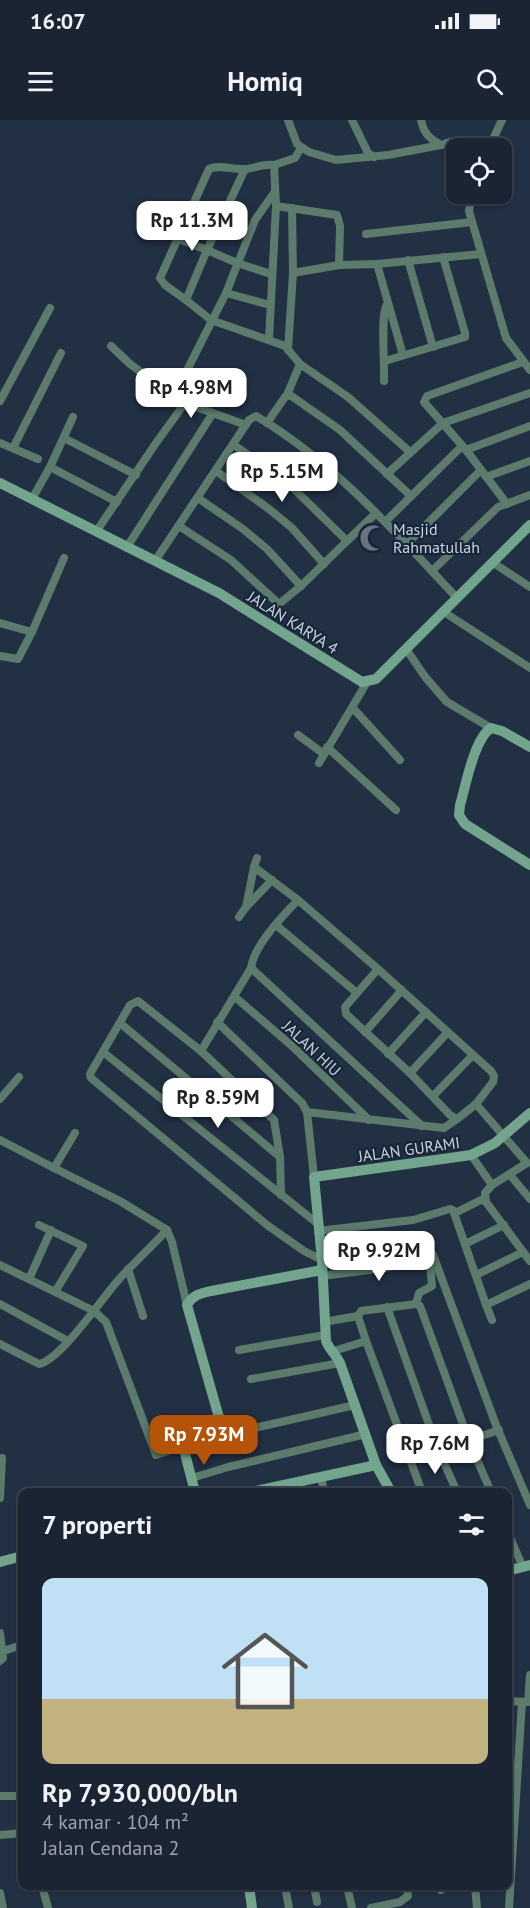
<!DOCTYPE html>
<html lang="id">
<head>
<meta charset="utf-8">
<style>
  :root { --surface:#1a2433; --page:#232c3b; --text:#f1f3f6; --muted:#9fa4ac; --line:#38414e; --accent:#b45309 }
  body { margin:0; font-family:"PT Sans",sans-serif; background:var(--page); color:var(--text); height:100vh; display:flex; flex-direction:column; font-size:22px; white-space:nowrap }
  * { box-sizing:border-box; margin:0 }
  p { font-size:20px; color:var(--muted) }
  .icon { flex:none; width:33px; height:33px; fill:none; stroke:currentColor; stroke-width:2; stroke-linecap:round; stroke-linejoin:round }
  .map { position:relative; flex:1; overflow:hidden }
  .panel { position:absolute; left:18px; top:1368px; width:494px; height:402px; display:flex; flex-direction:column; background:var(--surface); border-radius:12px; box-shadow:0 2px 4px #0004,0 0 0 2px var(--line) }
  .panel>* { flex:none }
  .fabs { position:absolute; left:446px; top:18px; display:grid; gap:12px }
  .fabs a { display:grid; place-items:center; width:66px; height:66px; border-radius:12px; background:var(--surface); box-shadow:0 2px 4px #0004,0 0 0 2px var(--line); font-size:30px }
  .price { position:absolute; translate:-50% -51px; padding:0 14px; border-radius:12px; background:#fff; color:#222; font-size:20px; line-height:39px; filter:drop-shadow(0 2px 3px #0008) }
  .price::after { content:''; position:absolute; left:50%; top:36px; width:18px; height:14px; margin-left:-9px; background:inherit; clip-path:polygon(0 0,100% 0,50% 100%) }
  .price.on { background:var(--accent); color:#fff }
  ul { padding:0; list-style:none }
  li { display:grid; align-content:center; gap:12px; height:318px; padding:0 24px }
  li+li { border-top:2px solid var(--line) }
  li span { display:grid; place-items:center; height:186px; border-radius:12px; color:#555 }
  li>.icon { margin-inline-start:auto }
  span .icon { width:108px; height:108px; fill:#fffc; stroke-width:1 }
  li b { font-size:26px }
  h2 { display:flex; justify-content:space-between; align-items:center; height:72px; padding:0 24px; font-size:26px }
  .status { display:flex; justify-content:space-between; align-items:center; height:42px; padding:0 30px; background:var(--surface); direction:ltr }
  .status svg { height:16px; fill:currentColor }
  header { display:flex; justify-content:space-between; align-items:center; height:78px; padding:0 24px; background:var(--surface); font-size:27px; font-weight:700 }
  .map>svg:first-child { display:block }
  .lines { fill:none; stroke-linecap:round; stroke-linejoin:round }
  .street { stroke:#5c7b6c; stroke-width:8 }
  .secondary { stroke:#73a58e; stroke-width:10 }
  .labels { text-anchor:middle; stroke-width:4.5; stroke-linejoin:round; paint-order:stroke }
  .poi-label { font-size:16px; fill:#c9d3e0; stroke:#18263a; text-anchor:start }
  .street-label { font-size:16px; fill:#c9d3e0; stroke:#18263a }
</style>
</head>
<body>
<div class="status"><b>16:07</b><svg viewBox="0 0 49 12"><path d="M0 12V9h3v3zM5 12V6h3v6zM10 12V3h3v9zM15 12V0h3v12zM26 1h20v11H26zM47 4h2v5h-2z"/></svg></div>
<header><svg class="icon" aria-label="menu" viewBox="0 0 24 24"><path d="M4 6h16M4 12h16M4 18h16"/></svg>Homiq<svg class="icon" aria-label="search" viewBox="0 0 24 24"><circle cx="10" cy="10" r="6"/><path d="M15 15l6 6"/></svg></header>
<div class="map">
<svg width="530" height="1788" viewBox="0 0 530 1788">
  <rect width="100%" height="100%" fill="#223044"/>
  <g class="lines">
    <g class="street">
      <polyline points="288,0 297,24 309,32 336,40 388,35 441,25"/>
      <polyline points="352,0 368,33 374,37"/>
      <path d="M421,0C424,14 429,18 441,25L453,21L469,28"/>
      <polyline points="489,28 502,0"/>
      <polyline points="454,42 456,42"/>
      <polyline points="274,45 295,38 301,28"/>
      <polyline points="472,74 469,91 506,218 530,250"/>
      <polyline points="276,86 337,95 340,106 339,145"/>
      <polyline points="366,114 472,102"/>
      <polyline points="176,118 207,130 245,49"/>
      <polyline points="408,140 433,227"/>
      <polyline points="293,153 339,145 377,144"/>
      <polyline points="271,154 237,143 207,130 186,180 211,200 285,226 300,244"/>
      <polyline points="226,173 270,185"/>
      <path d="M186,180L165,165L160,158L209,49C220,44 232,50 244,49C254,49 263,43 274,45L276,86L269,219"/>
      <polyline points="111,226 130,244 174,276"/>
      <polyline points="288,230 293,153 292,88"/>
      <polyline points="403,235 377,144 481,134"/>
      <polyline points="385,241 465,217 465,213 443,137"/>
      <path d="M384,261C385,243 380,196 387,184"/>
      <polyline points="287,275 300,244 348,277 410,332"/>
      <polyline points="0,281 50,188"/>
      <polyline points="267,303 285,277 290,275 340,310 411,376"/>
      <polyline points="246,305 185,283 174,276 226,173 255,100 274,73"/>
      <polyline points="64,318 136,355"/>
      <polyline points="0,323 38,339"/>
      <polyline points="13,328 61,233"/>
      <polyline points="466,330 530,306"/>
      <polyline points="50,347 117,382"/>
      <polyline points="216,351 269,389 292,408 324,444"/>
      <polyline points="387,354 443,303 530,273"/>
      <polyline points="486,357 530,341"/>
      <polyline points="198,378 243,409 267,429 301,466"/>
      <polyline points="32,379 50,347 73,297"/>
      <polyline points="507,384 466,330 424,282 427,276 523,242"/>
      <polyline points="385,402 462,326"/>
      <polyline points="179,406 231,440 279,484 301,466 347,421 287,362 234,325"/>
      <polyline points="96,412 156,323 185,283"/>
      <polyline points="347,421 375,394"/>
      <polyline points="407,424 481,350"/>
      <polyline points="127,427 213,293"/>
      <path d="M155,441L249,300L256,296C334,342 396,413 457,478"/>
      <polyline points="492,442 530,467"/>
      <polyline points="432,451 498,387 530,375"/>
      <polyline points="444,492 530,548"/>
      <polyline points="0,503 32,512 64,438"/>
      <polyline points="406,529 426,558 447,582 491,608"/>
      <polyline points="0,536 18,539 32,512"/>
      <polyline points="353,588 400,640"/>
      <polyline points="298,615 324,634"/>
      <polyline points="327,627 396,690"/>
      <polyline points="319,643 367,562"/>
      <polyline points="254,747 257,738"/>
      <polyline points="246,787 272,760"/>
      <polyline points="239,797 246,787 254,747 298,780"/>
      <polyline points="276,805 357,873"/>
      <path d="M251,848C254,825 282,797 298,780L378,849L491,951L494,956L493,962L476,984"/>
      <polyline points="378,849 345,887 346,894 410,953 450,995 457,999 476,984 527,1043 492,1065 471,1035"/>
      <polyline points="235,877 292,926 369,1000"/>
      <polyline points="217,902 302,983 307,992 314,1057"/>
      <polyline points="120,903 280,1037 281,1075"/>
      <polyline points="365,912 402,870"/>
      <polyline points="201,931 251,848 422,1006"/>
      <polyline points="103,932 318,1104"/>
      <polyline points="388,934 426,892"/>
      <polyline points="410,953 448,912"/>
      <polyline points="433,976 473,935"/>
      <polyline points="0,979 19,957"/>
      <polyline points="307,992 444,1008 457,999"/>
      <polyline points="75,1013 54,1048 120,1081 167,1110"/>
      <polyline points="0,1020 54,1048"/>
      <polyline points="280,1037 274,1000 201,931 138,881 130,885 90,954 91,958 267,1105 304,1131 322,1140"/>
      <polyline points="510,1055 530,1079"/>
      <polyline points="492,1065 485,1073 486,1082 530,1141"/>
      <polyline points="455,1093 485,1078"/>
      <polyline points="39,1105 83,1126 55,1172"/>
      <polyline points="318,1111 413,1100 450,1089 453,1090 486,1185"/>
      <polyline points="465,1124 504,1105"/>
      <polyline points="429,1132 433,1135 496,1305 530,1385"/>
      <polyline points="0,1145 94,1191 106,1202 156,1335 183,1326"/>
      <polyline points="128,1149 143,1196"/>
      <polyline points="476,1155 523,1132"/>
      <polyline points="322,1156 385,1148 393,1146 404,1137 429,1132"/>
      <polyline points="29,1159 51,1110"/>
      <polyline points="0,1184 68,1221"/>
      <polyline points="416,1184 419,1173 432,1166 429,1132"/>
      <polyline points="387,1187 437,1327 457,1372"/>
      <polyline points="492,1200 486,1185 530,1164"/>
      <polyline points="324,1202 358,1196"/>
      <path d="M0,1224L39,1244C61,1240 104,1175 121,1157C136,1141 152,1126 167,1110L172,1122L187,1185"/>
      <polyline points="239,1230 325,1215"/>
      <polyline points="334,1231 366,1221"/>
      <polyline points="251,1259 340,1243"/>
      <polyline points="224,1315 355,1285"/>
      <path d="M409,1337C439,1327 469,1321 499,1310"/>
      <polyline points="321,1357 324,1372"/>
      <polyline points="192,1358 228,1347 366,1314"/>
      <polyline points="422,1372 366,1221 358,1196 361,1191 416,1184 420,1186 469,1321 491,1372"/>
      <polyline points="0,1378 2,1338"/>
      <polyline points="507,1411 523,1447"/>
      <polyline points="0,1513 3,1538 0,1541"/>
      <polyline points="3,1531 22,1525"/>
      <polyline points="507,1581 526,1582"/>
      <polyline points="528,1582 530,1555"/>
      <polyline points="0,1676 17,1676"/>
      <polyline points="0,1715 22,1713"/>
      <polyline points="42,1766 48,1788"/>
      <polyline points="285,1766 289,1788"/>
      <polyline points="314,1766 317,1782"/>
      <polyline points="347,1766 352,1788"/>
      <polyline points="440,1766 441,1770"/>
      <polyline points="475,1766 477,1788"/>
      <polyline points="0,1773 3,1788"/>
      <polyline points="371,1788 400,1782 408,1776 407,1766"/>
      <polyline points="509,1788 522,1582"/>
    </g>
    <g class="secondary">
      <polyline points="0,363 219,473 362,562 376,559 530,405"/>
      <path d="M530,627L502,611L491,608C474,619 466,665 460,685L459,695L465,704L530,745"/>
      <path d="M195,1372L183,1326L224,1315L187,1185C193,1175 199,1174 211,1171L322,1150"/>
      <polyline points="251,1372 376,1345"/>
      <path d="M391,1372L376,1345L340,1243C336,1235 329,1229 326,1221L322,1140L314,1057L471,1035L495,1023L530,993"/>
      <polyline points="0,1442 22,1436"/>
      <polyline points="507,1451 530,1445"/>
      <polyline points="249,1766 252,1788"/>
    </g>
  </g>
  <defs>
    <symbol id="mosque-bare" viewBox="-9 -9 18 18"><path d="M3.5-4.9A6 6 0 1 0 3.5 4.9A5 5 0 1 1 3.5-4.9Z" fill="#6b7280" stroke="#18263a" stroke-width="2.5" paint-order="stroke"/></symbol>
  </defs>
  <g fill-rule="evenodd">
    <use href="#mosque-bare" x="354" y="399" width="38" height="38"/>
  </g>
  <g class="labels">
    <g class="poi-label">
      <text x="393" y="415">Masjid<tspan x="393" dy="18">Rahmatullah</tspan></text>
    </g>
    <g class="street-label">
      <text transform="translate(293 502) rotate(32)" y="6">JALAN KARYA 4</text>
      <text transform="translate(312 928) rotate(43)" y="6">JALAN HIU</text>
      <text transform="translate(409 1029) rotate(-8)" y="6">JALAN GURAMI</text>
    </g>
  </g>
</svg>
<div class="fabs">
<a><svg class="icon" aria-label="locate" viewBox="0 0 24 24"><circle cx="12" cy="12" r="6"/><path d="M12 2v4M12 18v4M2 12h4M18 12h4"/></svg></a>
</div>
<b class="price" style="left:192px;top:132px">Rp 11.3M</b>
<b class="price" style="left:191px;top:299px">Rp 4.98M</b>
<b class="price" style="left:282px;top:383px">Rp 5.15M</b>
<b class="price" style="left:218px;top:1009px">Rp 8.59M</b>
<b class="price" style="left:379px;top:1162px">Rp 9.92M</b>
<b class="price on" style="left:204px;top:1346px">Rp 7.93M</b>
<b class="price" style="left:435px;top:1355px">Rp 7.6M</b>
<section class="panel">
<h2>7 properti<svg class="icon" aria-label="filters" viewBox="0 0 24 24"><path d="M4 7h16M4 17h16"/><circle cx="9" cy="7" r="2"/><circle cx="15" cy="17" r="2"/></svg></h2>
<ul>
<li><span style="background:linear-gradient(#bfe0f5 65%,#c2b280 0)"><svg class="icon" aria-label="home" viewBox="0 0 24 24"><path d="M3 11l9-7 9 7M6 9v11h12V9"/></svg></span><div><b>Rp 7,930,000/bln</b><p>4 kamar · 104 m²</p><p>Jalan Cendana 2</p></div></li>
</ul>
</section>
</div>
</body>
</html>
